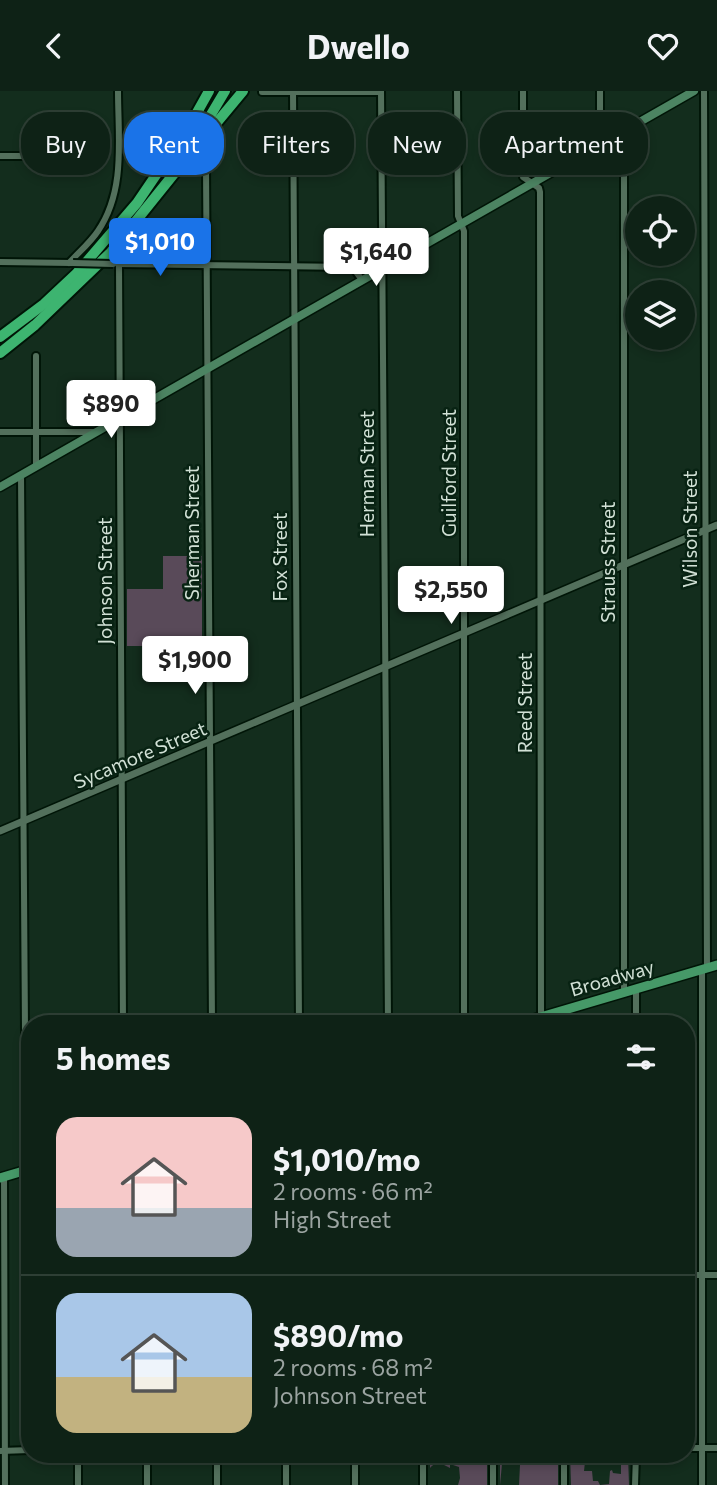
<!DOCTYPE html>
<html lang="en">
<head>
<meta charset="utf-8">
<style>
  :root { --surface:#0e2216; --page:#172a1f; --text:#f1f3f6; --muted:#9ba4a1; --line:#2e3f35; --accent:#1a73e8 }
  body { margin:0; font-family:Commissioner,sans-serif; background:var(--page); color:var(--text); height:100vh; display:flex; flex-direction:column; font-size:26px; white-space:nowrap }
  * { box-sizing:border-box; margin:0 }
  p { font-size:23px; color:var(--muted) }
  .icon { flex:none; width:38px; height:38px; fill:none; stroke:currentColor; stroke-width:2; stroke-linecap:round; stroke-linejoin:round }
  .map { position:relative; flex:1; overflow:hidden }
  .panel { position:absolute; left:21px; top:924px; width:674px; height:448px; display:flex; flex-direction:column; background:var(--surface); border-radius:28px; box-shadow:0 4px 10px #0003,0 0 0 2px var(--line) }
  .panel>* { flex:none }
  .guide { position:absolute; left:21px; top:21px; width:676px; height:63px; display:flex; gap:14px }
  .controls { position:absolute; left:625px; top:105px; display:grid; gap:14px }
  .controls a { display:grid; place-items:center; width:70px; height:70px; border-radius:50%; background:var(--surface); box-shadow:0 4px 10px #0003,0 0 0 2px var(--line); font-size:35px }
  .price { position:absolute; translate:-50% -60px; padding:0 16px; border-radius:7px; background:#fff; color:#222; font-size:23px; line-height:46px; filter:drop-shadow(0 2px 4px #0008) }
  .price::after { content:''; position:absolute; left:50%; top:42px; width:21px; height:16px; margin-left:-10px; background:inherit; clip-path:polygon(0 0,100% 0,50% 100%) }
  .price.current { background:var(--accent); color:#fff }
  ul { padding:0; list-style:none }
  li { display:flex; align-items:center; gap:21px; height:175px; padding:0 35px }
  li+li { border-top:2px solid var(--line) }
  li span { display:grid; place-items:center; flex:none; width:196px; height:140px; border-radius:21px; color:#555 }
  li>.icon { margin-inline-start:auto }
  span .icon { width:84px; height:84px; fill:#fffc; stroke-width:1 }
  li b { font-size:30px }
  h2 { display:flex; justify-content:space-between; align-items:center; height:84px; padding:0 35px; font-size:30px }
  .tag { padding:0 24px; border-radius:28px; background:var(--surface); box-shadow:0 4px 10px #0003,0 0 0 2px var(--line); font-size:24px; line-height:63px }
  .tag.current { background:var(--accent); color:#fff }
  header { display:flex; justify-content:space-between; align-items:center; height:91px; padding:0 35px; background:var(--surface); font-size:32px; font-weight:700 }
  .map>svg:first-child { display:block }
  .green { fill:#594a59 }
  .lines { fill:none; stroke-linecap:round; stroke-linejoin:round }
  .minor-casing { stroke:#001507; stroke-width:10 }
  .tertiary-casing { stroke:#001507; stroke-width:10 }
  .secondary-casing { stroke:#001507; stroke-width:11 }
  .primary-casing { stroke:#001507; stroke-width:12 }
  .motorway-casing { stroke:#001507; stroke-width:14 }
  .minor { stroke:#53705c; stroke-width:6 }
  .tertiary { stroke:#53705c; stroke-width:7 }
  .secondary { stroke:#4c8462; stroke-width:8 }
  .primary { stroke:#469968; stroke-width:9 }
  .motorway { stroke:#3db470; stroke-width:10 }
  .minor-bridge-casing { stroke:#001507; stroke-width:10; stroke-linecap:butt }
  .minor-bridge { stroke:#53705c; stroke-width:6 }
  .labels { text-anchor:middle; stroke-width:5; stroke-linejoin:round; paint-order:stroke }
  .street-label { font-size:19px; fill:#d2e1d6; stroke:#082313 }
</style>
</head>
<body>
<header><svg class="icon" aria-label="back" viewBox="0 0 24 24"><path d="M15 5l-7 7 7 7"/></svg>Dwello<svg class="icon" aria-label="heart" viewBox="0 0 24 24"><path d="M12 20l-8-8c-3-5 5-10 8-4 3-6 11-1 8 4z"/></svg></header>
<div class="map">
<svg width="717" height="1394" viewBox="0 0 717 1394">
  <rect width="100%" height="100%" fill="#132d1d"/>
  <g class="green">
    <polygon points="163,465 202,465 202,555 127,555 127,498 163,498"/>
    <path d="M430,1363L487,1364V1394H458L460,1387L459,1376L450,1373V1377C441,1372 435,1371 430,1377Z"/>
    <polygon points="570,1363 580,1363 580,1370 585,1371 584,1380 592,1380 593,1390 598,1390 600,1394 609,1393 610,1380 612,1379 613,1382 621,1383 621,1363 628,1363 629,1394 571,1394"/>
    <polygon points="500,1364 558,1364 558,1394 519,1394 520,1374 502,1373 500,1394"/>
  </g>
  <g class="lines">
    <defs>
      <g id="minor">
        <polyline points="293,0 299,933"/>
        <polyline points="381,0 388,933"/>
        <polyline points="457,0 458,125 464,140 464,933"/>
        <polyline points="523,0 523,86 539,97 540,101 541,926"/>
        <polyline points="600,0 600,54"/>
        <polyline points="704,0 707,877"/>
        <polyline points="262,1 381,1"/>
        <polyline points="0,65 73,65"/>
        <polyline points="206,77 212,933"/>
        <polyline points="0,171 72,172"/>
        <path d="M69,172C79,161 90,152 98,140C126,99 118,47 118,0"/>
        <polyline points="118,173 350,176 354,178 362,189"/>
        <polyline points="119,173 123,933"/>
        <polyline points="36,265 36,375"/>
        <polyline points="0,341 94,341"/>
        <polyline points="21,384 26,1079"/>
        <polyline points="636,898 636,933"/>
        <polyline points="624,901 624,40"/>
        <polyline points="565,919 565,933"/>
        <polyline points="4,1085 5,1394"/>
        <polyline points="686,1184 717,1184"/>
        <polyline points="686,1357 717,1357"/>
        <polyline points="0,1360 30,1359"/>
        <polyline points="423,1363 423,1394"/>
        <polyline points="493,1363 493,1394"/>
        <polyline points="78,1394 78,1363"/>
        <polyline points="147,1394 147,1363"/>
        <polyline points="217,1394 217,1363"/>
        <polyline points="286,1394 286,1363"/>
        <polyline points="355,1394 355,1363"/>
        <polyline points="564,1394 564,1363"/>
        <polyline points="635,1394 636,1363"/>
        <polyline points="702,1394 702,878"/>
      </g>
      <polyline id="tertiary" points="0,740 717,434"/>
      <polyline id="secondary" points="0,396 694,0"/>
      <g id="primary">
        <polyline points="517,933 717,874"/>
        <polyline points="0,1087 30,1078"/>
      </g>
      <g id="motorway">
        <polyline points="199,53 243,0"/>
        <polyline points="0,246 44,213 76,183 137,112 190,34 209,0"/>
        <polyline points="0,262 35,234 111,161 181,74 225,0"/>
      </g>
    </defs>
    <use href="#minor" class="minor-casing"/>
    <use href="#tertiary" class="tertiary-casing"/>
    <use href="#secondary" class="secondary-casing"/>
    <use href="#primary" class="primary-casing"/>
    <use href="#motorway" class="motorway-casing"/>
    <use href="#minor" class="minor"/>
    <use href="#tertiary" class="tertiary"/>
    <use href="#secondary" class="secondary"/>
    <use href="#primary" class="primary"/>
    <use href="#motorway" class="motorway"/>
    <defs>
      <polyline id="minor-bridge" points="73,172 113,173"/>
    </defs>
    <use href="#minor-bridge" class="minor-bridge-casing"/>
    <use href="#minor-bridge" class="minor-bridge"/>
  </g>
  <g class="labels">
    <g class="street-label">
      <text transform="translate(449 382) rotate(-90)" y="7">Guilford Street</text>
      <text transform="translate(367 383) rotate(-90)" y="7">Herman Street</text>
      <text transform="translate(690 438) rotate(-90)" y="7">Wilson Street</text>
      <text transform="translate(192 442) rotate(-90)" y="7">Sherman Street</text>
      <text transform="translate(280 466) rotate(-90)" y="7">Fox Street</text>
      <text transform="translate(608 471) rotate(-90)" y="7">Strauss Street</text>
      <text transform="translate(105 490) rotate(-90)" y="7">Johnson Street</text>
      <text transform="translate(525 612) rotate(-90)" y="7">Reed Street</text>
      <text transform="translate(140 664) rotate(-23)" y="7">Sycamore Street</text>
      <text transform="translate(612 887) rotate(-16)" y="7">Broadway</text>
    </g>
  </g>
</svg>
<div class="controls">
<a><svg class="icon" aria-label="locate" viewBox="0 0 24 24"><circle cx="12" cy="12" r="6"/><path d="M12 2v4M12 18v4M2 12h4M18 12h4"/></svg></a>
<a><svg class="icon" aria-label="layers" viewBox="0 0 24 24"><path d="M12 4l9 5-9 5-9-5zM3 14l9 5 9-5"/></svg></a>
</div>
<b class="price current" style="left:160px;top:187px">$1,010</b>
<b class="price" style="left:376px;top:197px">$1,640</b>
<b class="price" style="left:111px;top:349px">$890</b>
<b class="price" style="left:451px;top:535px">$2,550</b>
<b class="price" style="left:195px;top:605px">$1,900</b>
<div class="guide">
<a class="tag">Buy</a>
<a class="tag current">Rent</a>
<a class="tag">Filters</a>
<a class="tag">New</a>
<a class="tag">Apartment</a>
</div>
<section class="panel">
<h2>5 homes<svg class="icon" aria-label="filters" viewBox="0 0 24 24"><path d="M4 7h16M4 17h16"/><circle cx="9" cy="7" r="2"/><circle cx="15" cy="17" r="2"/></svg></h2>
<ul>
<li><span style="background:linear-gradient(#f6c9c9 65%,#9aa5b1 0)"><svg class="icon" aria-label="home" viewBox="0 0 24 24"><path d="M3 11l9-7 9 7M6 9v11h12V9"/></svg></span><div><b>$1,010/mo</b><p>2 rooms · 66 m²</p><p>High Street</p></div></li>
<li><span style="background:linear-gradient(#a9c7e8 60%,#c2b280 0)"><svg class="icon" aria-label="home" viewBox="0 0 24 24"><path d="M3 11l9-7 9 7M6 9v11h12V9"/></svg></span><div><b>$890/mo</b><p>2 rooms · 68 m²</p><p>Johnson Street</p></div></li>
</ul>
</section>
</div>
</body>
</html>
